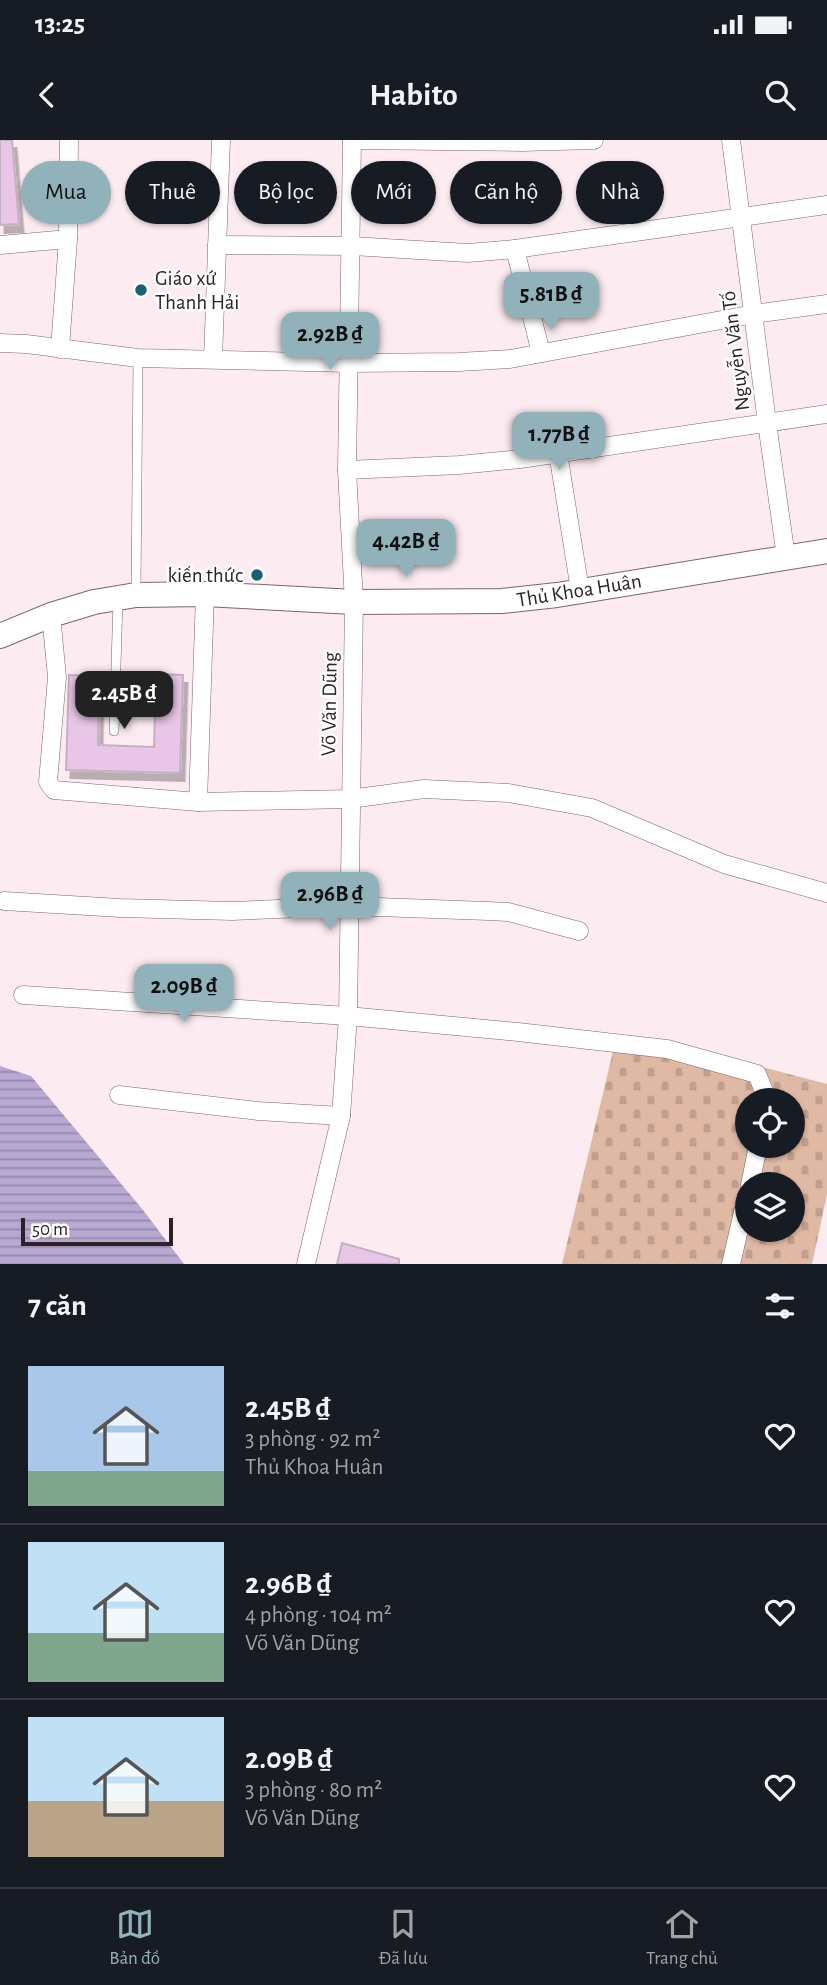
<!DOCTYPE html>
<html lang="vi">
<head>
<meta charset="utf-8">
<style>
  :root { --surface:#171b24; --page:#242831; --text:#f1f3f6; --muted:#9ea1a6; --line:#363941; --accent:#91b1bb }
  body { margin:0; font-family:"Alegreya Sans",sans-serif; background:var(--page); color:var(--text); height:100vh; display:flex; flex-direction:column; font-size:26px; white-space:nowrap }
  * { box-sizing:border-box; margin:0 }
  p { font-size:23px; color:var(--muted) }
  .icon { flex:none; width:38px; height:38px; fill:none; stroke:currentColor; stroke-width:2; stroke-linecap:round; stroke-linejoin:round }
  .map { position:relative; height:1124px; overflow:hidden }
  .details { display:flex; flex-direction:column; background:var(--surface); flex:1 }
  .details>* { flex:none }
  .top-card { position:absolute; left:21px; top:21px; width:786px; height:63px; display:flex; gap:14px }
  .controls { position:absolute; left:735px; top:948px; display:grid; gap:14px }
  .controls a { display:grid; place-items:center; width:70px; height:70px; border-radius:50%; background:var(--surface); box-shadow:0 2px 5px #0004; font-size:35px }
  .scale { position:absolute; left:21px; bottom:18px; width:152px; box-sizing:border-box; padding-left:7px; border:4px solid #2d2327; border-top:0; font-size:19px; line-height:24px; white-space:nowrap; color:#2d2327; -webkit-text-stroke:5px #fefefe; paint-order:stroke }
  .price { position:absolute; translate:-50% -60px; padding:0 16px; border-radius:14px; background:var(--accent); color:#111; font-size:23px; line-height:46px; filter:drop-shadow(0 2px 4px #0008) }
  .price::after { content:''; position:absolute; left:50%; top:42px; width:21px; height:16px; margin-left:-10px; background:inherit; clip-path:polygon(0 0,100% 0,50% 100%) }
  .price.on { background:#222; color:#fff }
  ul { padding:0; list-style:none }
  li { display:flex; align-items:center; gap:21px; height:175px; padding:0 28px }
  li+li { border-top:2px solid var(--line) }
  li span { display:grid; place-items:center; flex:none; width:196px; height:140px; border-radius:0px; color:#555 }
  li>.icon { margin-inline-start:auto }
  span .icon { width:84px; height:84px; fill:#fffc; stroke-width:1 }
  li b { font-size:30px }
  h2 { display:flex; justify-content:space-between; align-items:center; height:84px; padding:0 28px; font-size:30px }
  .chip { padding:0 24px; border-radius:32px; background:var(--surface); box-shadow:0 2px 5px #0004; font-size:24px; line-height:63px }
  .chip.on { background:var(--accent); color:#111 }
  .status { display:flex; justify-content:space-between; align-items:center; height:49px; padding:0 35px; background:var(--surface); direction:ltr }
  .status svg { height:19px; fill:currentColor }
  header { display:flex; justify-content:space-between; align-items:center; height:91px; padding:0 28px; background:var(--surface); font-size:32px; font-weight:600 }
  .tabs { display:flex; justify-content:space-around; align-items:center; height:98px; border-top:2px solid var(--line); background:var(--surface); font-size:19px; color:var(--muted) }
  .tabs a { display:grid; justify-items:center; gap:4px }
  .tabs .on { color:var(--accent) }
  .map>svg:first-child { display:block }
  .cemetery { fill:url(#cemetery-stones); fill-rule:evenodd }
  .water { fill:url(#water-rules) }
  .building { fill:#e9c5e7; stroke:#c3b1c2; stroke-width:2; filter:url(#shadow) }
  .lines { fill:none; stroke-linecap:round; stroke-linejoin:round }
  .service-casing { stroke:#7b656d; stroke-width:10 }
  .minor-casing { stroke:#7b656d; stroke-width:19 }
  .secondary-casing { stroke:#7b656d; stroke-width:26 }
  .service { stroke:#fff; stroke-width:9 }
  .minor { stroke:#fff; stroke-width:18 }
  .secondary { stroke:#fff; stroke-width:24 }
  .poi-dot { fill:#1c6173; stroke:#fefefe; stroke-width:2.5 }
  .labels { text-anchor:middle; stroke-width:5; stroke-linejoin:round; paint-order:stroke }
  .poi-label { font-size:21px; fill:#2d2327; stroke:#fefefe; text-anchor:start }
  .street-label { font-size:21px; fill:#2d2327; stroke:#fefefe }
</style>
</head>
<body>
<div class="status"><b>13:25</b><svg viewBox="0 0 49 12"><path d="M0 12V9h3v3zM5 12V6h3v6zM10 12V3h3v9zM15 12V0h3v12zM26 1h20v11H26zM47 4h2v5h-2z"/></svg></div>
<header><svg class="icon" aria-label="back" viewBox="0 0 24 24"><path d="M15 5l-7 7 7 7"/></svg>Habito<svg class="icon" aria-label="search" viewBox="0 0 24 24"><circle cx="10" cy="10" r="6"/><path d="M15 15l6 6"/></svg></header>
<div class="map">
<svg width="827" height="1124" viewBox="0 0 827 1124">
  <defs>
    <pattern id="cemetery-stones" width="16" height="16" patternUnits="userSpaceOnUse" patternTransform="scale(1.75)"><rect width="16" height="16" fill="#e0b9a4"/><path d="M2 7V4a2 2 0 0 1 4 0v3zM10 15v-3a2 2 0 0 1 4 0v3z" fill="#c09f8d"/></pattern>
    <pattern id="water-rules" width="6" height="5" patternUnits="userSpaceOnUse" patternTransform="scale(1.75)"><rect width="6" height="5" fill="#b7a9d2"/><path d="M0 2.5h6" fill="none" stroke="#9589aa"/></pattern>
    <filter id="shadow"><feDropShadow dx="4.5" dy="8" stdDeviation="0" flood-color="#0004"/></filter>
  </defs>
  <rect width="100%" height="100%" fill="#fcecf1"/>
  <path class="cemetery" d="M615,903L751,924L827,944V1055L812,1124H562ZM747,961H793V1006H747ZM747,1045H793V1090H747Z"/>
  <polygon class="water" points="0,926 31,936 143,1070 184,1124 0,1124"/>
  <g class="building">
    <polygon points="0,0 12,0 19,84 0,85"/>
    <polygon points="156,534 183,535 180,633 66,630 69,535 99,536 98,605 154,607"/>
    <polygon points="342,1103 399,1119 399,1124 337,1124"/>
  </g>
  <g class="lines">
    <defs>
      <g id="service">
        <polyline points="136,453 138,218"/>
        <polyline points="114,591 118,460"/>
      </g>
      <g id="minor">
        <polyline points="352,0 522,2 594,0"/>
        <polyline points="731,0 767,283 786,417"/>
        <polyline points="0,105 68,99"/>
        <polyline points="217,105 352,106 468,113 515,109 827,65"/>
        <polyline points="515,109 541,213"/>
        <polyline points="0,203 26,204 138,218 349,223 459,222 510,219 754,174 827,164"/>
        <polyline points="60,209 68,99 69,0"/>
        <polyline points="213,219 221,0"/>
        <polyline points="558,313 580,450"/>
        <polyline points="347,330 459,325 520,319 827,274"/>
        <polyline points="51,475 57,537 48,642 54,650 198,662 350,659 424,649 509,653 592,668 724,724 827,753"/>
        <polyline points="198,662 205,454"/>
        <polyline points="4,761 120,768 232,771 350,766 488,771 508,772 579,791"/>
        <polyline points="23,855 348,876 518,892 667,909 757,934 768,961"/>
        <polyline points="119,955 258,971 341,976"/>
        <polyline points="750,1045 758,1006"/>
        <polyline points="306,1124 341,976 348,876 354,462 347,330 352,0"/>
        <polyline points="731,1124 747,1055"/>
      </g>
      <polyline id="secondary" points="0,496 51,475 94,462 136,455 205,454 354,462 502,461 557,455 827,411"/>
    </defs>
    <use href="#service" class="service-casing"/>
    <use href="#minor" class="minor-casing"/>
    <use href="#secondary" class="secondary-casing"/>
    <use href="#service" class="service"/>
    <use href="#minor" class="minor"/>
    <use href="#secondary" class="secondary"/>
  </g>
  <g class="poi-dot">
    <circle cx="141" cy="150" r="7"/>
    <circle cx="257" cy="435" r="7"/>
  </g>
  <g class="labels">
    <g class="poi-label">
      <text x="155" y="145">Giáo xứ<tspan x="155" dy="24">Thanh Hải</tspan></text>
      <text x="243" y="442" text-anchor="end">kiến thức</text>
    </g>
    <g class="street-label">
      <text transform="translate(735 211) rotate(-97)" y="7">Nguyễn Văn Tố</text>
      <text transform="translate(579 450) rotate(-9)" y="7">Thủ Khoa Huân</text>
      <text transform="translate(329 564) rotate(-89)" y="7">Võ Văn Dũng</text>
    </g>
  </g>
</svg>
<div class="controls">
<a><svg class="icon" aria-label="locate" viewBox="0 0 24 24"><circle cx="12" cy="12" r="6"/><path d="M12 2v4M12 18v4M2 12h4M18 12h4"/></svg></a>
<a><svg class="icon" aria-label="layers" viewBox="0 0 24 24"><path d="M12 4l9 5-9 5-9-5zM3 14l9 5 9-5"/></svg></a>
</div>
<div class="scale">50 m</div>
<b class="price" style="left:551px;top:192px">5.81B ₫</b>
<b class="price" style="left:330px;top:232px">2.92B ₫</b>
<b class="price" style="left:559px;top:332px">1.77B ₫</b>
<b class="price" style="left:406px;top:439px">4.42B ₫</b>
<b class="price on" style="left:124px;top:591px">2.45B ₫</b>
<b class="price" style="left:330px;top:792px">2.96B ₫</b>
<b class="price" style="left:184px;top:884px">2.09B ₫</b>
<div class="top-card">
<a class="chip on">Mua</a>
<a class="chip">Thuê</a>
<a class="chip">Bộ lọc</a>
<a class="chip">Mới</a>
<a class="chip">Căn hộ</a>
<a class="chip">Nhà</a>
</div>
</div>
<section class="details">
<h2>7 căn<svg class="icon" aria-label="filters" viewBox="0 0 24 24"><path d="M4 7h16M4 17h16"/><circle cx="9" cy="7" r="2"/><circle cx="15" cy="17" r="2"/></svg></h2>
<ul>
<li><span style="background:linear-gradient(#a9c7e8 75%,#7fa58c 0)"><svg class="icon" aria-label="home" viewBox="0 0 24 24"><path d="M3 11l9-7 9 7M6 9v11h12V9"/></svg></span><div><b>2.45B ₫</b><p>3 phòng · 92 m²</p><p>Thủ Khoa Huân</p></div><svg class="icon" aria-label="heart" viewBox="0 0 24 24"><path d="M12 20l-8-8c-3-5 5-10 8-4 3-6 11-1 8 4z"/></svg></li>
<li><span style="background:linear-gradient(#bfe0f5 65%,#7fa58c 0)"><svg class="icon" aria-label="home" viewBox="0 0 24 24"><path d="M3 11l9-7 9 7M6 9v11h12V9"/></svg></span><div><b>2.96B ₫</b><p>4 phòng · 104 m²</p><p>Võ Văn Dũng</p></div><svg class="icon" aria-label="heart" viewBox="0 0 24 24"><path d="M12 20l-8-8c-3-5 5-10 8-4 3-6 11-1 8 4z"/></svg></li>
<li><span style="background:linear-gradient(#bfe0f5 60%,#b9a48a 0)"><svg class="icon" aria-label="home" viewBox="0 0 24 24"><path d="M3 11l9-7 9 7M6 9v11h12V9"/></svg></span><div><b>2.09B ₫</b><p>3 phòng · 80 m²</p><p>Võ Văn Dũng</p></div><svg class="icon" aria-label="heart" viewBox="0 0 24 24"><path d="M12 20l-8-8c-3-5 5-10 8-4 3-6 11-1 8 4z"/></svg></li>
</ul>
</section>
<nav class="tabs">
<a class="on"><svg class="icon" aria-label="map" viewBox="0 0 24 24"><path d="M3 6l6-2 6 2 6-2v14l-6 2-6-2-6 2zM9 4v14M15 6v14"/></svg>Bản đồ</a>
<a><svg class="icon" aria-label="saved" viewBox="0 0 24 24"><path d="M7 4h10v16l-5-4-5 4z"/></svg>Đã lưu</a>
<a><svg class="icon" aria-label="home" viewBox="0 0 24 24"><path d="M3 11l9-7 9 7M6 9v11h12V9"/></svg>Trang chủ</a>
</nav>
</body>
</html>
